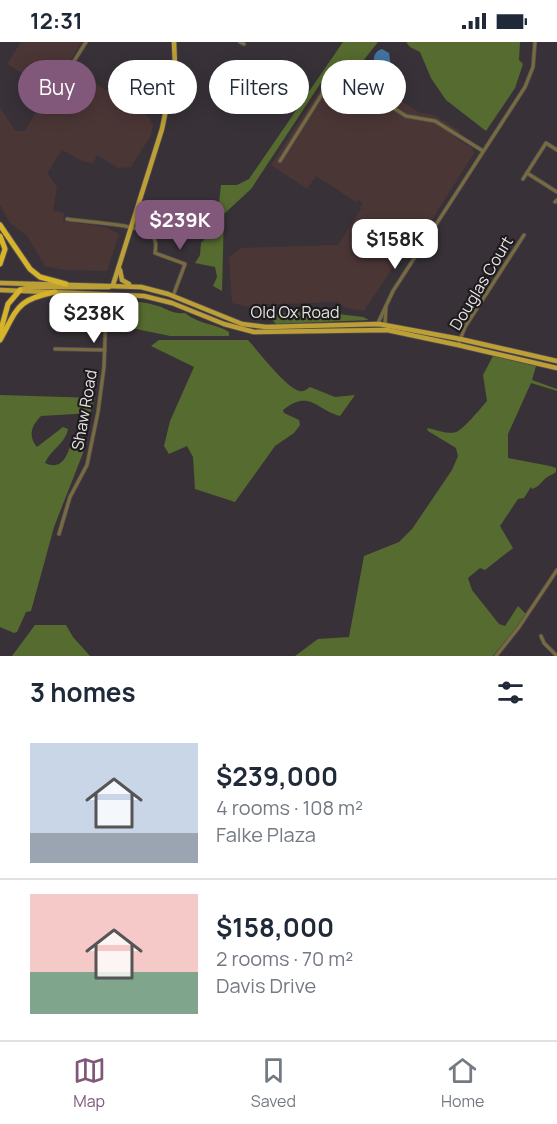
<!DOCTYPE html>
<html lang="en">
<head>
<meta charset="utf-8">
<style>
  :root { --surface:#fff; --page:#f2f2f3; --text:#1f2937; --muted:#747a83; --line:#e0e1e3; --accent:#81577a }
  body { margin:0; font-family:Manrope,sans-serif; background:var(--page); color:var(--text); height:100vh; display:flex; flex-direction:column; font-size:22px; white-space:nowrap }
  * { box-sizing:border-box; margin:0 }
  p { font-size:20px; color:var(--muted) }
  .icon { flex:none; width:33px; height:33px; fill:none; stroke:currentColor; stroke-width:2; stroke-linecap:round; stroke-linejoin:round }
  .map { position:relative; height:614px; overflow:hidden }
  .details { display:flex; flex-direction:column; background:var(--surface); flex:1 }
  .details>* { flex:none }
  .hud { position:absolute; left:18px; top:18px; width:522px; height:54px; display:flex; gap:12px }
  .price { position:absolute; translate:-50% -51px; padding:0 14px; border-radius:12px; background:#fff; color:#222; font-size:20px; line-height:39px; filter:drop-shadow(0 2px 3px #0008) }
  .price::after { content:''; position:absolute; left:50%; top:36px; width:18px; height:14px; margin-left:-9px; background:inherit; clip-path:polygon(0 0,100% 0,50% 100%) }
  .price.selected { background:var(--accent); color:#fff }
  ul { padding:0; list-style:none }
  li { display:flex; align-items:center; gap:18px; height:150px; padding:0 30px }
  li+li { border-top:2px solid var(--line) }
  li span { display:grid; place-items:center; flex:none; width:168px; height:120px; border-radius:0px; color:#555 }
  li>.icon { margin-inline-start:auto }
  span .icon { width:72px; height:72px; fill:#fffc; stroke-width:1 }
  li b { font-size:26px }
  h2 { display:flex; justify-content:space-between; align-items:center; height:72px; padding:0 30px; font-size:26px }
  .tag { padding:0 21px; border-radius:27px; background:var(--surface); box-shadow:0 3px 15px #0003; font-size:21px; line-height:54px }
  .tag.selected { background:var(--accent); color:#fff }
  .status { display:flex; justify-content:space-between; align-items:center; height:42px; padding:0 30px; background:var(--surface); direction:ltr }
  .status svg { height:16px; fill:currentColor }
  .dock { display:flex; justify-content:space-around; align-items:center; height:84px; border-top:2px solid var(--line); background:var(--surface); font-size:16px; color:var(--muted) }
  .dock a { display:grid; justify-items:center; gap:3px }
  .dock .selected { color:var(--accent) }
  .map>svg:first-child { display:block }
  .industrial { fill:#4b3636 }
  .forest { fill:#566b2f }
  .water { fill:#4373a0 }
  .lines { fill:none; stroke-linecap:round; stroke-linejoin:round }
  .minor-casing { stroke:#544e54; stroke-width:4.5 }
  .major-casing { stroke:#544e54; stroke-width:6 }
  .highway-casing { stroke:#544e54; stroke-width:7 }
  .minor { stroke:#786b3d; stroke-width:3 }
  .major { stroke:#bca035; stroke-width:4.5 }
  .highway { stroke:#d6b42a; stroke-width:5 }
  .labels { text-anchor:middle; stroke-width:4.5; stroke-linejoin:round; paint-order:stroke }
  .street-label { font-size:16px; fill:#e6e2e5; stroke:#1e1b1d }
</style>
</head>
<body>
<div class="status"><b>12:31</b><svg viewBox="0 0 49 12"><path d="M0 12V9h3v3zM5 12V6h3v6zM10 12V3h3v9zM15 12V0h3v12zM26 1h20v11H26zM47 4h2v5h-2z"/></svg></div>
<div class="map">
<svg width="557" height="614" viewBox="0 0 557 614">
  <rect width="100%" height="100%" fill="#383238"/>
  <g class="industrial">
    <polygon points="21,0 82,0 69,20 57,23 60,30 56,35 46,39 33,38 7,22"/>
    <polygon points="360,19 391,52 420,71 434,73 460,89 456,96 473,107 474,111 421,195 415,192 364,269 346,266 337,260 253,263 252,266 232,261 229,215 241,206 338,203 361,167 360,165 363,161 358,158 356,160 316,134 307,147 271,123 330,32 351,29"/>
    <polygon points="85,35 149,75 153,83 151,93 131,125 118,126 97,113 93,121 82,119 62,108 47,131 57,145 53,169 64,171 63,179 105,185 119,192 107,229 65,228 45,224 27,194 10,181 0,163 0,65 15,89 25,89 46,53 58,59 68,44 78,36"/>
  </g>
  <g class="forest">
    <polygon points="343,0 378,0 359,24 334,25 326,33 251,147 224,172 222,249 213,244 217,235 215,225 195,221 200,213 201,201 221,179 219,161 221,143 237,143 249,137"/>
    <polygon points="406,0 520,0 519,18 523,22 515,46 486,89 446,58 431,36 420,10 410,5"/>
    <path d="M120,259C133,259 146,260 158,264C170,268 172,272 185,271C200,283 215,281 229,290V294H170L122,284L117,281Z"/>
    <polygon points="314,269 363,275 369,278 276,282 268,273"/>
    <path d="M159,298H248C258,309 284,343 297,348C302,351 306,348 310,345L335,355L355,353L340,374C316,367 309,347 283,368L284,371L299,378L300,383L294,391L275,404L235,460L195,447L193,415L187,404L169,412L164,404L170,379L194,325L151,304Z"/>
    <path d="M493,314L536,324L532,338L557,347V349L531,341L508,392V416L550,424L556,426V430C553,433 549,433 546,436C541,440 539,445 532,447L531,445L524,456L518,457L500,484L513,506L485,528L480,526L468,536L472,548L499,582L505,584L518,564L527,573L493,614H295L318,597L349,595L364,514L399,500L412,487L452,428L458,414L456,406L428,389L427,386C435,387 447,393 456,390C463,388 481,366 487,359L483,333Z"/>
    <path d="M0,353L95,356L90,371L41,374C31,384 28,394 37,405L63,385L68,387C65,402 51,407 45,421C64,430 68,410 73,396L83,391L85,399L83,411L54,485L31,569L26,570L17,590L14,591L0,585Z"/>
    <polygon points="35,583 66,583 73,595 90,614 12,614"/>
  </g>
  <path class="water" d="M382,7L389,11L391,25L406,43L404,49L397,48L374,24C373,16 374,9 382,7Z"/>
  <g class="lines">
    <defs>
      <g id="minor">
        <polyline points="240,0 244,2"/>
        <polyline points="51,56 86,0"/>
        <path d="M280,119L329,41C334,35 338,34 345,35L406,74L435,79L483,109"/>
        <polyline points="527,131 557,150"/>
        <polyline points="523,137 546,101 557,108"/>
        <polyline points="555,160 557,158"/>
        <path d="M67,177C87,180 137,182 151,193C157,198 156,204 155,211L185,222L173,254"/>
        <polyline points="378,281 393,249 525,45 533,25 535,0"/>
        <polyline points="385,283 386,264"/>
        <polyline points="458,303 465,285 524,193"/>
        <polyline points="55,307 105,308"/>
        <polyline points="59,492 70,455 87,423 98,370 104,325 106,270 109,253"/>
        <polyline points="541,594 544,601 557,614"/>
        <polyline points="496,614 519,585 557,528"/>
      </g>
      <g id="major">
        <polyline points="120,228 122,238 129,242"/>
        <polyline points="0,241 141,245 168,252 242,282 266,285 379,282 460,297 557,319"/>
        <polyline points="113,243 162,87 175,24 174,0"/>
        <polyline points="22,247 32,245 109,245"/>
        <polyline points="0,248 144,254 172,261 224,282 254,290 387,288 458,303 557,326"/>
      </g>
      <g id="highway">
        <polyline points="0,183 30,227 40,235 66,242"/>
        <polyline points="0,194 5,207 0,222"/>
        <polyline points="0,291 8,262 20,248"/>
        <path d="M0,298C18,266 16,258 55,250"/>
      </g>
    </defs>
    <use href="#minor" class="minor-casing"/>
    <use href="#major" class="major-casing"/>
    <use href="#highway" class="highway-casing"/>
    <use href="#minor" class="minor"/>
    <use href="#major" class="major"/>
    <use href="#highway" class="highway"/>
  </g>
  <g class="labels">
    <g class="street-label">
      <text transform="translate(481 241) rotate(-59)" y="6">Douglas Court</text>
      <text x="295" y="276">Old Ox Road</text>
      <text transform="translate(84 368) rotate(-80)" y="6">Shaw Road</text>
    </g>
  </g>
</svg>
<b class="price selected" style="left:180px;top:209px">$239K</b>
<b class="price" style="left:395px;top:228px">$158K</b>
<b class="price" style="left:94px;top:302px">$238K</b>
<div class="hud">
<a class="tag selected">Buy</a>
<a class="tag">Rent</a>
<a class="tag">Filters</a>
<a class="tag">New</a>
</div>
</div>
<section class="details">
<h2>3 homes<svg class="icon" aria-label="filters" viewBox="0 0 24 24"><path d="M4 7h16M4 17h16"/><circle cx="9" cy="7" r="2"/><circle cx="15" cy="17" r="2"/></svg></h2>
<ul>
<li><span style="background:linear-gradient(#c9d6e8 75%,#9aa5b1 0)"><svg class="icon" aria-label="home" viewBox="0 0 24 24"><path d="M3 11l9-7 9 7M6 9v11h12V9"/></svg></span><div><b>$239,000</b><p>4 rooms · 108 m²</p><p>Falke Plaza</p></div></li>
<li><span style="background:linear-gradient(#f6c9c9 65%,#7fa58c 0)"><svg class="icon" aria-label="home" viewBox="0 0 24 24"><path d="M3 11l9-7 9 7M6 9v11h12V9"/></svg></span><div><b>$158,000</b><p>2 rooms · 70 m²</p><p>Davis Drive</p></div></li>
</ul>
</section>
<nav class="dock">
<a class="selected"><svg class="icon" aria-label="map" viewBox="0 0 24 24"><path d="M3 6l6-2 6 2 6-2v14l-6 2-6-2-6 2zM9 4v14M15 6v14"/></svg>Map</a>
<a><svg class="icon" aria-label="saved" viewBox="0 0 24 24"><path d="M7 4h10v16l-5-4-5 4z"/></svg>Saved</a>
<a><svg class="icon" aria-label="home" viewBox="0 0 24 24"><path d="M3 11l9-7 9 7M6 9v11h12V9"/></svg>Home</a>
</nav>
</body>
</html>
